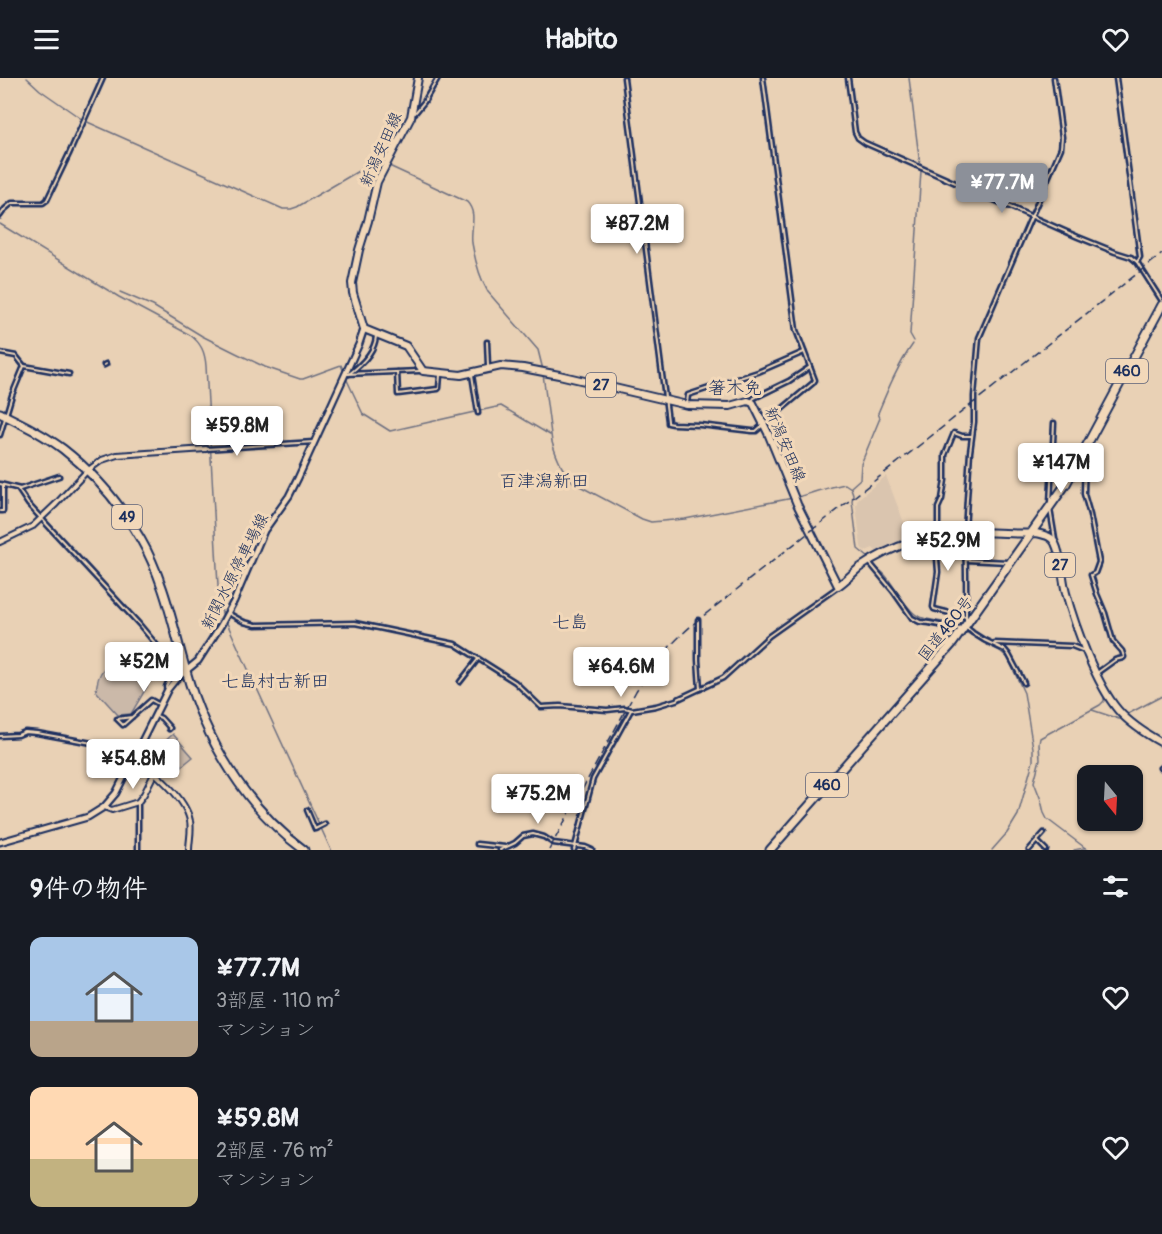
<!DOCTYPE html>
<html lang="ja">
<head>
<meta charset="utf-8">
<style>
  :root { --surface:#171b24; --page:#20242c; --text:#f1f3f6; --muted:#9ea1a6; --accent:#8c9099 }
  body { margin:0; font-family:Pangolin,"Klee One",sans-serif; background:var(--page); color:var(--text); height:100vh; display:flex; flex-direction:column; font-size:22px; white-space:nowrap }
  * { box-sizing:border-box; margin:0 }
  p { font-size:20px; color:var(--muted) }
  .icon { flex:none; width:33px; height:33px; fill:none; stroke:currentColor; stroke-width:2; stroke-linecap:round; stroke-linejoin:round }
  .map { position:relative; height:772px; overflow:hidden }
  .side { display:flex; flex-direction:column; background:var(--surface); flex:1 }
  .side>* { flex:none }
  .needle { width:39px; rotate:162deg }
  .fabs { position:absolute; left:1077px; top:687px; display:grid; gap:12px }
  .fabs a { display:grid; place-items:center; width:66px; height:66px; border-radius:12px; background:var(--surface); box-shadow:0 2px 4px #0004; font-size:30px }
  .price { position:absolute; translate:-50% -51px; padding:0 14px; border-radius:6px; background:#fff; color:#222; font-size:20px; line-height:39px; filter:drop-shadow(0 2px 3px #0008) }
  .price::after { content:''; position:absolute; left:50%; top:36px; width:18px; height:14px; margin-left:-9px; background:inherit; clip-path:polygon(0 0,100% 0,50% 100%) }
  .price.on { background:var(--accent); color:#fff }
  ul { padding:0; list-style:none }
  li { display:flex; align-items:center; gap:18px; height:150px; padding:0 30px }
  li span { display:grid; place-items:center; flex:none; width:168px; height:120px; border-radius:12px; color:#555 }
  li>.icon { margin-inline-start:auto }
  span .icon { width:72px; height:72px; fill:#fffc; stroke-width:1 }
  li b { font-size:26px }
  h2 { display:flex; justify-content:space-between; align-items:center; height:72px; padding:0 30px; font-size:26px }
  header { display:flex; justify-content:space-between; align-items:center; height:78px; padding:0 30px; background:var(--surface); font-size:27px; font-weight:700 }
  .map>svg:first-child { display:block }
  .built { fill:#dac5af }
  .green { fill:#cbb9a9; stroke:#737484; stroke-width:1.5 }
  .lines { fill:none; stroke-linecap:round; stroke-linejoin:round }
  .stream { stroke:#6d6f80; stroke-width:1.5 }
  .minor-casing { stroke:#1b2f5e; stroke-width:7 }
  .tertiary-casing { stroke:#1b2f5e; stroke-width:8 }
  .secondary-casing { stroke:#1b2f5e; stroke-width:9 }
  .primary-casing { stroke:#1b2f5e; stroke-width:10 }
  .trunk-casing { stroke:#1b2f5e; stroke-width:11 }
  .minor { stroke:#f2d8b9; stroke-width:2 }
  .tertiary { stroke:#f2d8b9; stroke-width:4 }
  .secondary { stroke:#f2d8b9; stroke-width:4.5 }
  .primary { stroke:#f2d8b9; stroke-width:6 }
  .trunk { stroke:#f2d8b9; stroke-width:7 }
  .rail { stroke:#1b2f5e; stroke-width:1.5; stroke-dasharray:9 4.5; stroke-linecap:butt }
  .labels { text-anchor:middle; stroke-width:6; stroke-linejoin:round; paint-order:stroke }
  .shield { fill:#f2d8b9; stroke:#5c6279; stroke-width:1.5 }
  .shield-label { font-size:15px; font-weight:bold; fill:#1b2f5e }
  .street-label { font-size:16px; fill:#1b2f5e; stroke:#f2d8b9 }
  .neighbourhood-label { font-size:18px; fill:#1b2f5e; stroke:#f2d8b9 }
</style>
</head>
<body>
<header><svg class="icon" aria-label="menu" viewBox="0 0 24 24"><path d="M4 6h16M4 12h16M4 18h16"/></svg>Habito<svg class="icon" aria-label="heart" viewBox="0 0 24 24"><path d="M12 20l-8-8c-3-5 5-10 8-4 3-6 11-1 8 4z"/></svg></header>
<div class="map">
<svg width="1162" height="772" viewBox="0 0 1162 772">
  <rect width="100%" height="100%" fill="#e9d1b5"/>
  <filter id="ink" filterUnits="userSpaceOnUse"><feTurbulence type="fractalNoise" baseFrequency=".0167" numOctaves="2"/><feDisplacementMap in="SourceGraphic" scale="12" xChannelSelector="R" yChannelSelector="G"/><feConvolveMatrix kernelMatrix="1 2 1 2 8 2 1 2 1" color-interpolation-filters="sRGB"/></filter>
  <g filter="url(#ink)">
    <polygon class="built" points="886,398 910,460 894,466 878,475 873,470 866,473 862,471 861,468 856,428 858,421"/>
    <g class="green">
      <path d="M123,584C137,588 143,593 148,607L131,636L118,637L96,613C98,594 103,586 123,584Z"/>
      <polygon points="173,656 193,679 182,688 162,666"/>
    </g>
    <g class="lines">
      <g class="stream">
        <polyline points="27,0 40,12 83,42 283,131 291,131 297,129 372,85 383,85"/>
        <polyline points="909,0 920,87"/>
        <path d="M387,87L467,124C478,136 470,150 472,165C475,182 479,199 488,214L538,272L543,292"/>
        <path d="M0,146L119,219L190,257C201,265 205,274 206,288L218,508L219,523L223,539"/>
        <polyline points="120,214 153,228 202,258 236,275 265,289 300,301 303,301 341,287 344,294"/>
        <polyline points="914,263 910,256 921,93"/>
        <path d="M543,296L552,364C556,378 563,395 574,405L642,441L651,444L685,441L793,420"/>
        <polyline points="346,300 363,336 390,353 501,328 550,357"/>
        <path d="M851,409L860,401L861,386L880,340L878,335C888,311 898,287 913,266"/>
        <polyline points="851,410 853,416 852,423 858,471 869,480"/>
        <path d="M798,419C814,414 829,409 845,406L851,410"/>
        <polyline points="1050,452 1051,454"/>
        <polyline points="1054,470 1062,510"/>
        <path d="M872,484C875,490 881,492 885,497C894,507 907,533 918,538C929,544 946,542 959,549"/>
        <polyline points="226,543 331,772"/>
        <polyline points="966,554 986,566 1000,573 1008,580 1024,615 1033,670 1033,683 1018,737 1007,755 992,772"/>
        <polyline points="1092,632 1119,641 1122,640"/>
        <polyline points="1126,637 1162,618"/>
        <polyline points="1074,772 1085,770"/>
        <polyline points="1088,772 1047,741 1044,735 1041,722 1034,704 1040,681 1039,666 1040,660 1100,627 1104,623 1104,617"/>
      </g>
      <defs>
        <g id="minor">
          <polyline points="624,0 668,343 668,345 673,346 700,347 752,353 756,353 764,346 813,305 815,302 796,252 763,0"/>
          <polyline points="848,0 855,54 858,60 865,65 1078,159 1115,174 1131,179 1137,184 1162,223"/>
          <polyline points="1116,0 1140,179 1137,184"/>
          <polyline points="415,35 424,24 438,0"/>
          <polyline points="0,138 5,131 12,125 43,125 47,122 69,76 103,0"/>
          <polyline points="487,264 488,288"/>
          <polyline points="0,275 16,278 24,288 69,296"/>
          <polyline points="104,287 106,286"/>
          <polyline points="397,294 398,316 438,311 439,310 440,297"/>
          <polyline points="346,296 420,293"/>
          <path d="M349,296C361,287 375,274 376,258"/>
          <polyline points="472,297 478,335"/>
          <polyline points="751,324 754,320 789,303 810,289"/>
          <polyline points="687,325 688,317 758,294 804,274"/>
          <polyline points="0,357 12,317 24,288"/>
          <polyline points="206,371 314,364"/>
          <polyline points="1085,375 1084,416 1090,437 1099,484 1095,495 1091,497 1097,516 1105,535 1113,563 1122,573 1124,579 1123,580 1115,582 1097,595"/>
          <polyline points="0,406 20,411 59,398"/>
          <path d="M18,411L28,426L139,546L175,589C178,597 168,601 166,609L168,611"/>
          <polyline points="1050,425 1054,345"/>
          <polyline points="1050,431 1055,461"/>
          <polyline points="0,433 3,433 3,408"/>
          <polyline points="966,482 1008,484"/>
          <polyline points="869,484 893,513 912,540 920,544 929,545 960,551"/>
          <polyline points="228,535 244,544 256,547 355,545 455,566 515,604 541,629 560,628 607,632 625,630 632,632 656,628 676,622 723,600 769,558 838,509"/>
          <polyline points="966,539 934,531 933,529 938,494 936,467 938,445 938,430 942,421 945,402 945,377 954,355 962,358 971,358"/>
          <polyline points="698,542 698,582 700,611"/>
          <path d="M966,543C966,513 967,484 964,454L965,452L970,374L974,344V318L979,260L1061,70L1062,59L1054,0"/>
          <polyline points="966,549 973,555 984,562 1005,572 1009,577 1024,605"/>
          <polyline points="995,565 1072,568 1082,572 1084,572"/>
          <polyline points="460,604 478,581"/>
          <polyline points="156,638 161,640 170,650 169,651"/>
          <polyline points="132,639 117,641 123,647 151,622 160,627"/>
          <polyline points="0,658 18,657 25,654 37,655 103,667 134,679"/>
          <polyline points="1160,690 1162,689"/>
          <polyline points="138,724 138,772"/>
          <polyline points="307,732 315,751 325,746"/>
          <polyline points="1037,763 1046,772"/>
          <polyline points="477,766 505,769"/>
          <polyline points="500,772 515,765 523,758 533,756 544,759 553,765 585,769 592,772"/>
          <polyline points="574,772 593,701 631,632"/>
          <polyline points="1029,772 1044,755"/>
        </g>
        <g id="tertiary">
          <polyline points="0,464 33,448 56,426 87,393 102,382 117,377 206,371"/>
          <path d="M134,679C153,692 186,720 190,743C192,752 189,763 189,772"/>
          <polyline points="104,729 112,732 138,724 144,716 155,694"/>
        </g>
        <polyline id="secondary" points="0,764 88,739 104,729 116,715 168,611 176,601 198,583 221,547 234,523 264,453 289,418 298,400 359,266 364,251"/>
        <path id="primary" d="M418,0L411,39L377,104L368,143L359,172L352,205L353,215L364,251L406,268L423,293L461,297L501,288L523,290L559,297L687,327L730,328L748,323L753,325L768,355L797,426L838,508C845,503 852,496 859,490C893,466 935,454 976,454C996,454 1016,457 1036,455C1044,457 1052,458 1055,465C1062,479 1062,500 1066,515C1075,548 1096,606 1118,632C1130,646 1146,656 1162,665"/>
        <g id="trunk">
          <path d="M0,335C22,346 43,356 63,371C94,395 120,426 140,460C164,501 173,548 186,593C205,661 246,730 304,772"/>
          <polyline points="770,772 953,565 1066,406 1162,227"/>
        </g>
      </defs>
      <use href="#minor" class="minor-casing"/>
      <use href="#tertiary" class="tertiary-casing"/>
      <use href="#secondary" class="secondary-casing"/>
      <use href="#primary" class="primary-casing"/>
      <use href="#trunk" class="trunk-casing"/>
      <use href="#minor" class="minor"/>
      <use href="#tertiary" class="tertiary"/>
      <use href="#secondary" class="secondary"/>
      <use href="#primary" class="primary"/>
      <use href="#trunk" class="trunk"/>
      <path class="rail" d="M549,772L636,613C655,583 671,565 698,542L1162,176"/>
    </g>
  </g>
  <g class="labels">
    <g class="shield">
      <rect x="1106" y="281" width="42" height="24" rx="4.5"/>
      <rect x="586" y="295" width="30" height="24" rx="4.5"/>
      <rect x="112" y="427" width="30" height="24" rx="4.5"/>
      <rect x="1045" y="475" width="30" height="24" rx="4.5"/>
      <rect x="806" y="695" width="42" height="24" rx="4.5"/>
    </g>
    <g class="shield-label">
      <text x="1127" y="298">460</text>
      <text x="601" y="312">27</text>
      <text x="127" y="444">49</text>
      <text x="1060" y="492">27</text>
      <text x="827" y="712">460</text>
    </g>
    <g class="street-label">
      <text transform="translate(380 71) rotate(-66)" y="6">新潟安田線</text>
      <text transform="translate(786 366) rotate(67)" y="6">新潟安田線</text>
      <text transform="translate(234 493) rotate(-63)" y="6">新関水原停車場線</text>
      <text transform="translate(945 550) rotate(-52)" y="6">国道460号</text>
    </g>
    <g class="neighbourhood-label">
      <text x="735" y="316">箸木免</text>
      <text x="544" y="409">百津潟新田</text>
      <text x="570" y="550">七島</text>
      <text x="275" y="609">七島村古新田</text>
    </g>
  </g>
</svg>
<div class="fabs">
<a><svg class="needle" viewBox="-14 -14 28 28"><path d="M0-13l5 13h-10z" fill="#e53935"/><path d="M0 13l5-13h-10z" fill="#9ea1a6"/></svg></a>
</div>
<b class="price on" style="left:1002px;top:136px">¥77.7M</b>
<b class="price" style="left:637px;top:177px">¥87.2M</b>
<b class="price" style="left:237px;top:379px">¥59.8M</b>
<b class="price" style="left:1061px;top:416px">¥147M</b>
<b class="price" style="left:948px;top:494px">¥52.9M</b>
<b class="price" style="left:144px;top:615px">¥52M</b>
<b class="price" style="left:621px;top:620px">¥64.6M</b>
<b class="price" style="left:133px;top:712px">¥54.8M</b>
<b class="price" style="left:538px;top:747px">¥75.2M</b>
</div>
<section class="side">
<h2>9件の物件<svg class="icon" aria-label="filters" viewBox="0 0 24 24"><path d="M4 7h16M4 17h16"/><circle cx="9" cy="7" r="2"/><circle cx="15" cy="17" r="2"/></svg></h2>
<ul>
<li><span style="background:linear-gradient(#a9c7e8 70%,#b9a48a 0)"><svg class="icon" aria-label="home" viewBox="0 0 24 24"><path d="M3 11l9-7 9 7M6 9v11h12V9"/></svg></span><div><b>¥77.7M</b><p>3部屋 · 110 m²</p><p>マンション</p></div><svg class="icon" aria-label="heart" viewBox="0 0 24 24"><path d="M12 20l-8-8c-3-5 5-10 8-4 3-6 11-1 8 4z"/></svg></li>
<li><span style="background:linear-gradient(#ffd9b3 60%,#c2b280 0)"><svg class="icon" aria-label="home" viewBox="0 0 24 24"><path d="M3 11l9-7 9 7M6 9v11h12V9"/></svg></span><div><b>¥59.8M</b><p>2部屋 · 76 m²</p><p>マンション</p></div><svg class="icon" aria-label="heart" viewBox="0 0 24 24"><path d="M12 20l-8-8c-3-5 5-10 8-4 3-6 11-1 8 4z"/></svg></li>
</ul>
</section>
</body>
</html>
